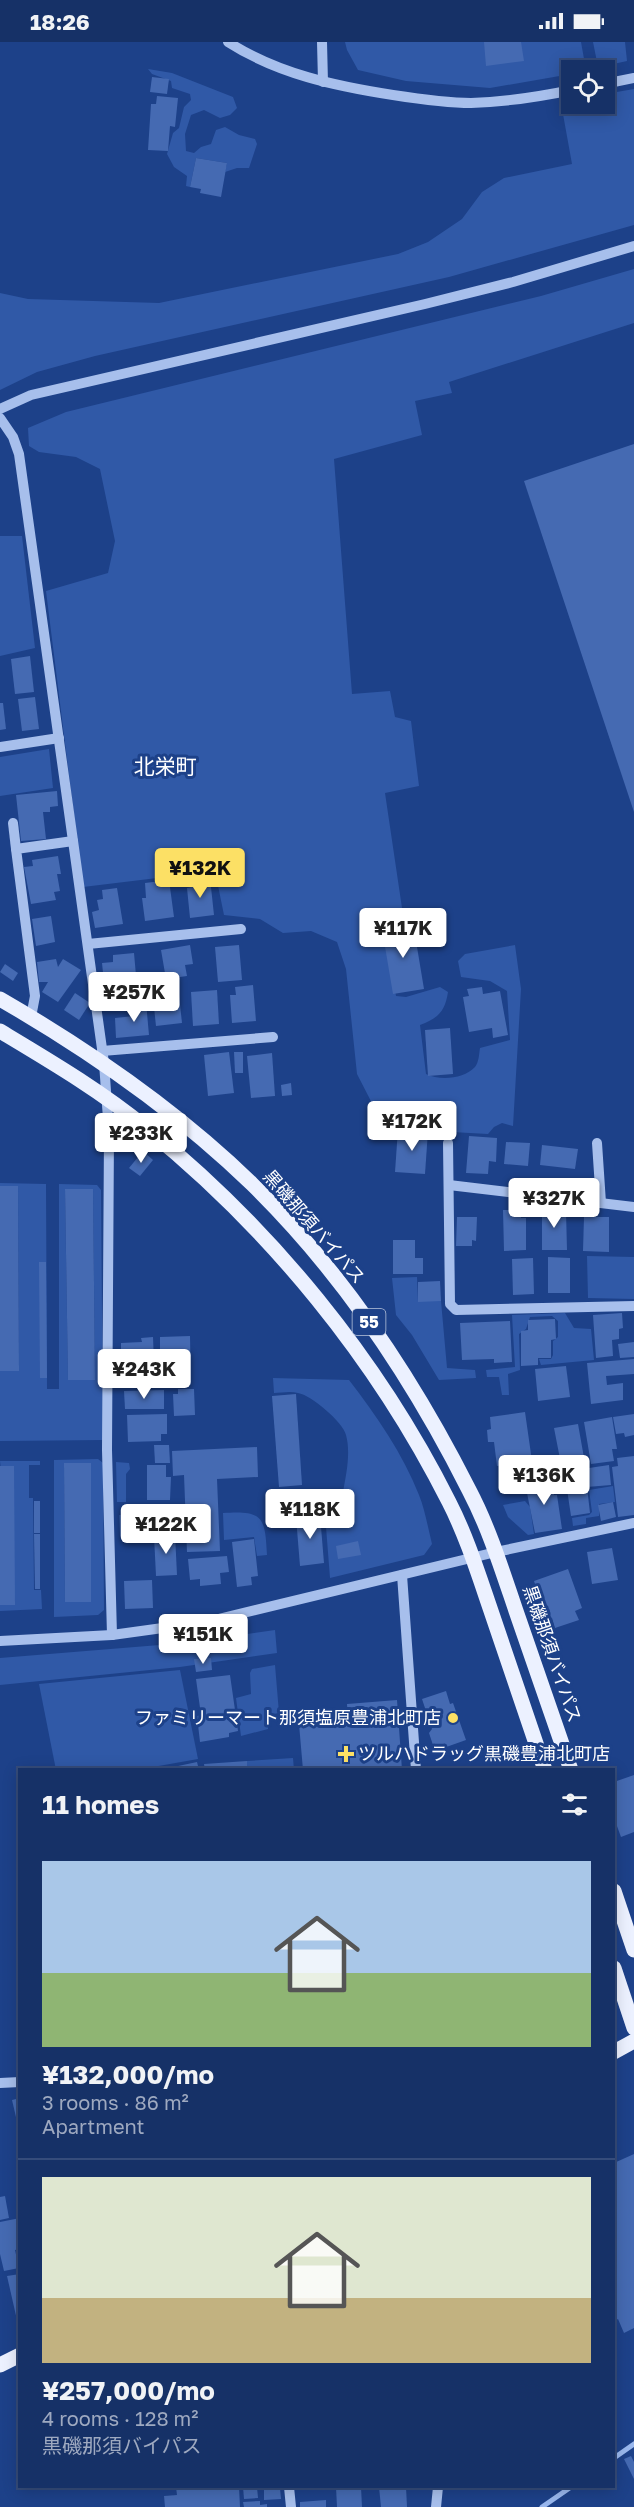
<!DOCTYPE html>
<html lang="en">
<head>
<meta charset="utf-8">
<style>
  :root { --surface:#163167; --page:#233d70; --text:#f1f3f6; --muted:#9ea9c0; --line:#354c7b; --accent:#fce065 }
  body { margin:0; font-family:"Golos Text","Noto Sans JP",sans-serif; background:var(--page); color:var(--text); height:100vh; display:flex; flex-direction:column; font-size:22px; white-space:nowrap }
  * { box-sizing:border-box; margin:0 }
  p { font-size:20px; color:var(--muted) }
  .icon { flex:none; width:33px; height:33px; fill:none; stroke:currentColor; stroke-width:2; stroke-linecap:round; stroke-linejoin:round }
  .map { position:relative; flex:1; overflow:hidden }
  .panel { position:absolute; left:18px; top:1726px; width:597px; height:720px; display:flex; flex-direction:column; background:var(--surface); border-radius:0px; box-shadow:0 3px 15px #0003,0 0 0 2px var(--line) }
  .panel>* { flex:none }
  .buttons { position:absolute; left:561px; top:18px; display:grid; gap:12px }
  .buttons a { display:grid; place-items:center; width:54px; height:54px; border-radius:0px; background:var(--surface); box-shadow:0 3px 15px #0003,0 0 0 2px var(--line); font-size:30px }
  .price { position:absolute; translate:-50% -51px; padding:0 14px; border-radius:6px; background:#fff; color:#222; font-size:20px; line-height:39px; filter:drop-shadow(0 2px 3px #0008) }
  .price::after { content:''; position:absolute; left:50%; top:36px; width:18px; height:14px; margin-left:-9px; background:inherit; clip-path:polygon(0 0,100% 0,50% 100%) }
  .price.selected { background:var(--accent); color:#111 }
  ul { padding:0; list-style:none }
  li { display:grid; align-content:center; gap:12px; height:318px; padding:0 24px }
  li+li { border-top:2px solid var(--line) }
  li span { display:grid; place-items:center; height:186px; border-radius:0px; color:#555 }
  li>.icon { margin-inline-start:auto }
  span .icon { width:108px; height:108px; fill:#fffc; stroke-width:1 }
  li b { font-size:26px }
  h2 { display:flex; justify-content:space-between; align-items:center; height:72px; padding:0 24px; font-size:26px }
  .status { display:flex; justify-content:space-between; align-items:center; height:42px; padding:0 30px; background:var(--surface); direction:ltr }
  .status svg { height:16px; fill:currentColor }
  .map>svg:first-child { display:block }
  .green { fill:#3059a7; fill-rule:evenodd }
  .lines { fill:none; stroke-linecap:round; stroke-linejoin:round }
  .stream { stroke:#9ab8ee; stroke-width:5 }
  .building { fill:#456ab2 }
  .minor { stroke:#a7bfec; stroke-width:10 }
  .major { stroke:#ecf1ff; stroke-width:15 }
  .poi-dot { fill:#fce065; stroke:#1d4189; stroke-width:2 }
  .labels { text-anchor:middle; stroke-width:6; stroke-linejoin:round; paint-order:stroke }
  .shield { fill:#1d4189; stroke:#bbc6dc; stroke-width:1.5 }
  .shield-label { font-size:16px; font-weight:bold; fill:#fff }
  .street-label { font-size:18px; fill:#fff; stroke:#1d4189 }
  .poi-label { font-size:18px; fill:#fff; stroke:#1d4189; text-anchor:end }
  .quarter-label { font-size:21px; fill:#fff; stroke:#1d4189 }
</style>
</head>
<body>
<div class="status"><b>18:26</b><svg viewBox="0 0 49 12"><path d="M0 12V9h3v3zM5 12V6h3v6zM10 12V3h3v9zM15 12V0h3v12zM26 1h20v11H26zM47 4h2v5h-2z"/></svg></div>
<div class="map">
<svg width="634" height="2465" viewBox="0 0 634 2465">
  <rect width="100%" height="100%" fill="#1d4189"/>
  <g class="green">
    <polygon points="345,0 581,0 586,28 572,28 571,32 490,46 406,39 358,28 347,8"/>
    <polygon points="593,0 625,0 627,19 609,23 597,20"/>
    <polygon points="148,27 172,31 233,55 237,66 230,73 220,76 204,68 191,73 185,92 186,109 194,111 201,105 211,102 216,88 225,85 239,93 255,97 257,102 249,126 237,126 225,130 227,121 196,116 190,145 186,144 187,134 174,125 167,112 173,91 179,86 184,65 191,58 190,52 172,46 171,39 152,32"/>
    <polygon points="634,47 634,183 449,235 95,314 37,330 0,348 0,251 28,257 159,261 398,212 428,200 462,177 482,150 504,136 572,122 561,61 571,59 572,62 604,62 605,52"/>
    <path d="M634,227V281L449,340L452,351L415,359L422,393L334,417L352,652L390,649L395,675L411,679L419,744L385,751L402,866L400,878L386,895L396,954L406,955L440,945L448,950C445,970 438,976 420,983L426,1032C440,1039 464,1037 475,1025C479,1020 479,1012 480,1006L510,998L507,949L490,939L461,935L458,919L465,912L515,903L521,947L513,1084L502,1081L494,1085L488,1092L434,1089L386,1082L375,1067L357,1032L346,927L337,900L311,889L283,891L260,877L224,873L215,829L83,845L46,549L108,531L115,499L100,427L76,415L39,410L29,404L28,386L66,370L541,254Z"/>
    <polygon points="0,494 22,494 35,606 0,614"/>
    <polygon points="49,707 53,746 0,754 0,715"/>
    <path d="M0,1141L46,1142L47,1347H59V1142L97,1143L101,1148L103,1398L0,1399V1329L19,1328L18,1145L0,1144ZM93,1147L95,1337L68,1338L65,1148Z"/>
    <polygon points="587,1214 634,1215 634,1257 588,1256"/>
    <polygon points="417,1235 418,1259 441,1259 447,1326 475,1328 476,1336 439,1338 412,1293 396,1273 392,1236"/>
    <polygon points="565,1271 574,1286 591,1287 594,1318 541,1323 539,1317 551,1317 553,1313 553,1299 558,1295 558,1279 552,1274 530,1275 526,1287 519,1292 520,1328 508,1332 509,1353 502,1353 499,1335 487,1335 486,1328 515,1325 512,1273"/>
    <path d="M273,1336L349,1338C376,1373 403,1412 419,1453C425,1468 428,1486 432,1502L424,1513L330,1536L325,1472L278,1471L279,1461L294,1457H321L343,1450C346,1433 351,1411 346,1393C343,1380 311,1353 298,1351C290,1349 281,1351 274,1351Z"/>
    <path d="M98,1417L103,1421L104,1568L98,1573L54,1575V1418ZM64,1421H91V1560H65Z"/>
    <polygon points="0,1419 40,1419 40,1423 29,1423 29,1456 33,1456 34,1548 41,1548 42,1567 0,1569 0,1563 15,1563"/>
    <polygon points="116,1420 129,1421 130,1427 126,1432 126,1460 117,1460"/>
    <polygon points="613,1444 615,1460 599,1462 599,1474 586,1476 586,1482 573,1484 572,1476 589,1473 592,1470 589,1448"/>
    <polygon points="525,1459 530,1465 534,1492 528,1493 508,1475 503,1463"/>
    <path d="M223,1471C264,1468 265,1476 267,1513L257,1514L254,1495L224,1498Z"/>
    <polygon points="119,1473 143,1473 150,1478 150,1492 120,1494"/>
    <polygon points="275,1588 277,1611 180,1625 0,1643 0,1616 184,1601"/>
    <polygon points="275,1623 279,1671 268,1673 268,1687 241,1694 236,1656 251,1652 250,1631 252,1627"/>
    <polygon points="180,1628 198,1717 136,1728 56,1728 39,1642"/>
    <polygon points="293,1716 294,1728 247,1728 247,1719"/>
  </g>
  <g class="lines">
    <g class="stream">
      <polyline points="614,2416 634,2402"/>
      <polyline points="542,2465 571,2445"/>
    </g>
  </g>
  <g class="building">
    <polygon points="484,0 521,0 524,19 486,24"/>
    <polygon points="152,35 169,37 167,52 150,50"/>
    <polygon points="157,54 178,56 175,85 170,84 168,109 148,108 151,62 156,62"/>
    <polygon points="196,116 227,121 221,155 200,151 201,147 190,145"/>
    <polygon points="634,402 634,770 524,439"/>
    <polygon points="30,614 34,650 15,652 11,617"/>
    <polygon points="35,655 39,687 22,689 18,657"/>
    <polygon points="0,661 3,661 6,687 0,688"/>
    <polygon points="57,749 58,764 50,765 50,770 43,770 46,797 21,799 16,753"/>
    <polygon points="58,814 61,832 57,832 60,849 54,850 56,858 31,862 24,825 33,824 32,818"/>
    <polygon points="210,836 214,873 190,876 187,846 192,845 191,838"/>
    <polygon points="169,838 174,875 145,879 142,856 146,856 145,841"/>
    <polygon points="117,846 123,882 95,886 92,870 99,868 97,858 103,857 102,848"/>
    <polygon points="51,874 55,900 36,904 32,877"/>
    <polygon points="413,881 424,947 393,952 382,887"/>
    <polygon points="190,903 193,922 185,923 187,934 166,937 161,908"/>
    <polygon points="239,903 242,938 218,940 215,905"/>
    <polygon points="134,911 138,956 106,960 102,921 113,920 113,913"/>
    <polygon points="56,917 58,925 63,917 81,928 58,960 42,950 48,940 39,940 37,920"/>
    <polygon points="5,922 18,931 13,939 0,930"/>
    <polygon points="253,943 256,979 232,981 230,953 236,953 235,945"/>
    <polygon points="482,945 483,952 500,949 508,993 493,996 492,986 469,990 463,955 469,954 467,947"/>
    <polygon points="217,948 219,982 193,984 191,950"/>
    <polygon points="75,951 90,961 79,978 64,968"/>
    <polygon points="179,953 182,981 156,984 153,956"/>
    <polygon points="146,960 149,993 116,996 115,976 134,974 133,961"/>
    <polygon points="450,986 453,1032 428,1034 425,988"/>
    <polygon points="229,1010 234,1051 208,1054 204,1013"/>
    <polygon points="234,1010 243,1010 243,1031 235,1031"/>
    <polygon points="272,1011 275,1054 251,1056 247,1014"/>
    <polygon points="291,1041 292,1053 282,1054 281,1043"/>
    <polygon points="398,1087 428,1089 425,1132 395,1130"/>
    <polygon points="469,1094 497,1096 496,1120 489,1119 488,1132 466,1131"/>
    <polygon points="506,1100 530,1101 528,1124 504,1122"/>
    <polygon points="542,1103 578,1107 575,1127 540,1123"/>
    <polygon points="143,1109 153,1118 140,1134 129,1126"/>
    <polygon points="0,1144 18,1144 19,1329 0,1329"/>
    <polygon points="65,1147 93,1147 95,1338 68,1338"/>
    <polygon points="542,1164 557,1164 557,1169 566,1169 567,1208 542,1208"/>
    <polygon points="503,1168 521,1168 521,1176 526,1176 526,1208 504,1209"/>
    <polygon points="457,1175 477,1175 476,1199 472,1198 472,1204 456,1204"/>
    <polygon points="584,1175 609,1175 609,1210 583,1209"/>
    <polygon points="393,1198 415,1198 415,1216 423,1216 423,1232 393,1232"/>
    <polygon points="548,1215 570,1216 570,1251 548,1251"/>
    <polygon points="533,1216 534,1252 513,1253 512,1217"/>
    <polygon points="39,1220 46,1220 47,1336 40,1336"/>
    <polygon points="440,1239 441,1259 418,1260 418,1240"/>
    <polygon points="622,1271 623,1286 619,1287 619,1297 612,1298 613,1314 596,1316 593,1273"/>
    <polygon points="555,1277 556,1297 551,1298 551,1316 538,1316 538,1323 521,1324 521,1289 528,1288 528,1278"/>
    <polygon points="510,1279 512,1320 494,1321 494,1317 462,1318 460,1281"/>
    <polygon points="190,1294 191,1343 167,1344 167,1315 160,1315 160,1295"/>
    <polygon points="153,1295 154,1320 121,1321 121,1301 142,1300 141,1296"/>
    <polygon points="634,1300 634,1315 620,1316 618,1302"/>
    <polygon points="634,1317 634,1332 606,1334 607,1343 623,1341 623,1358 591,1362 587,1321"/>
    <polygon points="566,1324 570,1355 538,1359 535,1327"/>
    <polygon points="164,1332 164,1345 140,1346 140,1333"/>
    <polygon points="178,1347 194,1347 195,1373 174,1374 173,1352 178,1352"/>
    <polygon points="164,1348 164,1367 125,1367 124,1349"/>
    <polygon points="296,1352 302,1443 279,1445 272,1354"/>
    <polygon points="525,1370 532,1419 497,1424 494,1400 488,1400 487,1388 491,1387 490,1375"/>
    <polygon points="167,1372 167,1392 161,1392 161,1399 128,1400 127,1373"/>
    <polygon points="634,1372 634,1393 625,1395 624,1391 616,1392 613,1375"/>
    <polygon points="612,1375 617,1407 612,1407 614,1419 591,1422 584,1380"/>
    <polygon points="578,1382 586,1427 538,1436 536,1426 561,1422 554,1386"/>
    <polygon points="154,1403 169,1403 170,1421 155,1421"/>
    <polygon points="257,1405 258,1435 217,1437 220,1509 187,1510 184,1433 173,1434 172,1409"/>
    <polygon points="634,1414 634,1473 618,1475 612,1425 618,1424 617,1416"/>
    <polygon points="64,1421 91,1421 91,1560 65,1560"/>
    <polygon points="147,1423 166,1423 166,1435 171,1435 170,1458 147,1458"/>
    <polygon points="609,1423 611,1443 587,1445 590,1471 571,1474 565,1434 589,1429 589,1426"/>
    <polygon points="0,1424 14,1424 15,1563 0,1563"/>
    <polygon points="551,1437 554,1453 557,1453 562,1487 535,1491 525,1441"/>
    <rect x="34" y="1459" width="6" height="32"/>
    <polygon points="613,1460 616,1475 601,1479 598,1463"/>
    <polygon points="183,1466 184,1486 166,1487 165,1467"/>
    <polygon points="320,1473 324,1521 300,1524 296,1475"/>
    <polygon points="34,1492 40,1492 40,1547 35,1547"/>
    <polygon points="175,1492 177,1533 156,1534 154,1494"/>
    <polygon points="254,1497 258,1534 251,1535 252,1543 237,1545 232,1500"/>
    <polygon points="358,1499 361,1513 338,1517 336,1504"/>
    <polygon points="612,1506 618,1538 592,1542 587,1510"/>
    <polygon points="227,1514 229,1530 220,1531 221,1542 200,1544 200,1537 190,1538 188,1517"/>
    <polygon points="568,1527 582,1566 575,1569 579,1578 555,1586 552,1576 547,1578 534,1539"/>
    <polygon points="152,1538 153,1566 125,1567 124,1539"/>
    <polygon points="211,1616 212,1628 196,1630 194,1617"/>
    <polygon points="230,1633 238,1689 229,1691 229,1695 200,1700 197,1674 201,1673 196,1637"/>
    <polygon points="446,1649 450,1662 453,1661 466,1698 435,1709 429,1691 432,1687 422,1657"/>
    <polygon points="397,1658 402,1728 303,1728 299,1682 348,1678 347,1662"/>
    <polygon points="247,1719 247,1728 205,1728 204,1722"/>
    <polygon points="197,1720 199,1728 164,1728 164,1727"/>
    <polygon points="634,1733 634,1790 621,1795 614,1776 614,1740"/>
    <polygon points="20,2056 20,2088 19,2088 12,2058"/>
    <polygon points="634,2112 634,2286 624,2291 618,2277 614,2279 614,2121"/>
    <polygon points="5,2154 9,2176 0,2178 0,2155"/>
    <polygon points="20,2176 20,2207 15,2208 19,2226 4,2229 0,2212 0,2180"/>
    <polygon points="20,2232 20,2278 17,2278 7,2234"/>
    <polygon points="631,2414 634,2420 634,2437 624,2417"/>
    <polygon points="176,2445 239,2445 240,2465 165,2465 164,2454 177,2453"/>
    <polygon points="243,2445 257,2445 258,2456 244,2457"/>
    <polygon points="336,2445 361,2445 362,2465 337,2465"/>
    <polygon points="379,2445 406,2445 407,2465 381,2465"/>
    <polygon points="280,2446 281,2457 264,2458 264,2447"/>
    <polygon points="326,2458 326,2465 300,2465 300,2460"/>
    <polygon points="260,2459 260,2463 267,2462 267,2465 244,2465 243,2460"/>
  </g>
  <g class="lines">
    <g class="minor">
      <path d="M228,0C278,32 335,44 393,53C419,57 445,61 471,61C505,60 538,55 572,48"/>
      <polyline points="322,0 323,40"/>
      <polyline points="604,42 634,36"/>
      <polyline points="0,367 31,353 425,262 513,240 634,204"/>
      <polyline points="0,376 13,395 19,412 104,1021 109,1091 107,1408 112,1593"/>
      <polyline points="0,705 59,696"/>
      <polyline points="13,781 16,807"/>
      <polyline points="88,902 241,887"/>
      <polyline points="31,975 35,954 16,807 73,799"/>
      <polyline points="102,1009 273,995"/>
      <polyline points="448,1101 450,1262 456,1268 634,1264"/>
      <polyline points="597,1101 601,1161"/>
      <polyline points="449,1143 634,1165"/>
      <polyline points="402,1533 416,1728"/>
      <polyline points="0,1599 112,1593 206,1580 496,1510 634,1481"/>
      <polyline points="0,2041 20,2040"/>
      <polyline points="289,2445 291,2465"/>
      <polyline points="436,2465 438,2445"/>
    </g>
    <g class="major">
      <path d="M0,957C90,1009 177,1069 252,1142C341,1229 413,1337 469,1448C489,1486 502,1528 516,1569C534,1622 553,1675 571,1728"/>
      <path d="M0,989C50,1019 101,1049 146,1086C271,1187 377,1317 449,1460C466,1493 478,1531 490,1566C508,1620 527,1674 545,1728"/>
      <polyline points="614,1849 634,1908"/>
      <polyline points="614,1926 634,1986"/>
      <polyline points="614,2010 634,1999"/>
      <polyline points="0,2323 20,2313"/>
    </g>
  </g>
  <g class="poi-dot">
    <circle cx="453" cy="1676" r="6"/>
    <path d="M343 1703h6v6h6v6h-6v6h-6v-6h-6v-6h6z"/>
  </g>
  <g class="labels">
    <rect class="shield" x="352.5" y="1267" width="33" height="26" rx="4.5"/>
    <g class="shield-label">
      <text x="369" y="1286">55</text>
    </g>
    <g class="street-label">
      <text transform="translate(314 1185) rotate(49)" y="6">黒磯那須バイパス</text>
      <text transform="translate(552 1612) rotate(71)" y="6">黒磯那須バイパス</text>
    </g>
    <g class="poi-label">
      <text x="441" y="1682">ファミリーマート那須塩原豊浦北町店</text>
      <text x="358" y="1718" text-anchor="start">ツルハドラッグ黒磯豊浦北町店</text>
    </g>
    <g class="quarter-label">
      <text x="165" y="732">北栄町</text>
    </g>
  </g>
</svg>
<div class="buttons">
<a><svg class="icon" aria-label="locate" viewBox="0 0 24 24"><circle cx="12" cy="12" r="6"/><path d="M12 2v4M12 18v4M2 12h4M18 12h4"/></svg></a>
</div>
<b class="price selected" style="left:200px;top:857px">¥132K</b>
<b class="price" style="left:403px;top:917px">¥117K</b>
<b class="price" style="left:134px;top:981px">¥257K</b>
<b class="price" style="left:412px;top:1110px">¥172K</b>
<b class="price" style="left:141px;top:1122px">¥233K</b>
<b class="price" style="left:554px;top:1187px">¥327K</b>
<b class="price" style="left:144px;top:1358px">¥243K</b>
<b class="price" style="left:544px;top:1464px">¥136K</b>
<b class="price" style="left:310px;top:1498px">¥118K</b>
<b class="price" style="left:166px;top:1513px">¥122K</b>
<b class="price" style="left:203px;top:1623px">¥151K</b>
<section class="panel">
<h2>11 homes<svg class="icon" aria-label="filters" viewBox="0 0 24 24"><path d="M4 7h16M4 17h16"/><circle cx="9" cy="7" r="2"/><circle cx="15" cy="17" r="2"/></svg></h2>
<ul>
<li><span style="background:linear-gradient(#a9c7e8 60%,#8fb573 0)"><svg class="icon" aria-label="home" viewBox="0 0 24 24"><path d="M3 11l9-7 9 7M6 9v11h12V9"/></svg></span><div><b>¥132,000/mo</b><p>3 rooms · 86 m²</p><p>Apartment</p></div></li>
<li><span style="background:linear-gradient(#dfe7d0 65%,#c2b280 0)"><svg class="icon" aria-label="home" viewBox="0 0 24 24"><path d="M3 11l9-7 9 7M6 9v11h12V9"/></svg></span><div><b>¥257,000/mo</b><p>4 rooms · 128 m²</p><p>黒磯那須バイパス</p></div></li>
</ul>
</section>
</div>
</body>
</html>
